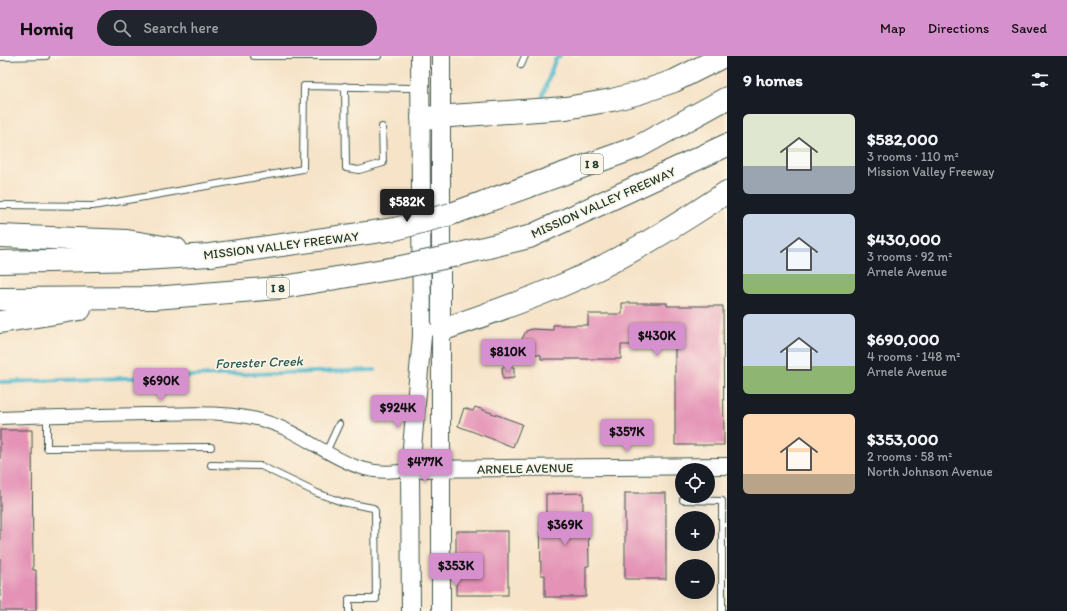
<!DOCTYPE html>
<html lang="en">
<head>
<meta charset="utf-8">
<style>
  :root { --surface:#171b24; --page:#20242c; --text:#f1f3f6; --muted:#9ea1a6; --accent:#d690ce }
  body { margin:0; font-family:Itim,sans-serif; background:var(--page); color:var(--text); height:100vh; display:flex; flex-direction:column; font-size:15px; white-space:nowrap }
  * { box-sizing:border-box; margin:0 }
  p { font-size:13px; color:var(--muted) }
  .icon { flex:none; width:22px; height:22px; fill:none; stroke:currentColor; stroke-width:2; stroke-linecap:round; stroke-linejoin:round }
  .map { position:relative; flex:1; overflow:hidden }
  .details { display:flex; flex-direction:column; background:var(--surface); width:340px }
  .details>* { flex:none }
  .fabs { position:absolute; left:675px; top:407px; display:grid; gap:8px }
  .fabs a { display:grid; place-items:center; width:40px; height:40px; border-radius:50%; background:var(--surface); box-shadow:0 4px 16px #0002; font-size:20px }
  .price { position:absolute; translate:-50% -34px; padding:0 9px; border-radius:4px; background:var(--accent); color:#111; font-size:13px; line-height:26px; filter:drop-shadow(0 1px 2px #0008) }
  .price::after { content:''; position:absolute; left:50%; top:24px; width:12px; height:9px; margin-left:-6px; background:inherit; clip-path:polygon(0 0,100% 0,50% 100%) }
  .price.selected { background:#222; color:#fff }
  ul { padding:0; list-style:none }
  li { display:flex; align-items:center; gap:12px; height:100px; padding:0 16px }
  li span { display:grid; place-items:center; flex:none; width:112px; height:80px; border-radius:6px; color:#555 }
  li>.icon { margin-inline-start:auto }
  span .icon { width:48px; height:48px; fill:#fffc; stroke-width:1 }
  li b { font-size:17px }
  h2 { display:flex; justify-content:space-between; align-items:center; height:48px; padding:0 16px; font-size:17px }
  header { display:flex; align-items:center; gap:24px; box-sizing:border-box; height:56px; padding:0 20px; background:var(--accent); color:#111 }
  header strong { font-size:19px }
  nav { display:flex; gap:22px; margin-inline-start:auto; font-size:14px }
  .search { width:280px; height:36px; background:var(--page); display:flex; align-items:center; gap:10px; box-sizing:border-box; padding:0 14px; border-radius:22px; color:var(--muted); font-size:15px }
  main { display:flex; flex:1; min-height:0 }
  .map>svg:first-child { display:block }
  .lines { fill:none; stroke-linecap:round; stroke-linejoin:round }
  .stream { stroke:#4eb7cc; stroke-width:4 }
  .building { fill:#e492b6 }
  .service-casing { stroke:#3f564a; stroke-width:8 }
  .minor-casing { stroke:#3f564a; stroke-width:14 }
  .tertiary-casing { stroke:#3f564a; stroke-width:18 }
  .secondary-casing { stroke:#3f564a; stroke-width:20 }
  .motorway-casing { stroke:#3f564a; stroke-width:24 }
  .service { stroke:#fff; stroke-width:6 }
  .minor { stroke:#fff; stroke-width:12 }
  .tertiary { stroke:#fff; stroke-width:16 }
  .secondary { stroke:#fff; stroke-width:18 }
  .motorway { stroke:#fff; stroke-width:22 }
  .motorway-bridge-casing { stroke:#3f564a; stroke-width:24; stroke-linecap:butt }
  .motorway-bridge { stroke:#fff; stroke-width:22 }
  .labels { text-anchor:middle; stroke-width:3.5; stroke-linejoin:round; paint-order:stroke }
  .shield { fill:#fcf5e5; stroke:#617469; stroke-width:1 }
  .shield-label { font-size:12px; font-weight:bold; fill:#1f3d34 }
  .street-label { font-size:13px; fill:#1f3d34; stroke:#fcf5e5 }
  .water-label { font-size:14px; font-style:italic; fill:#2b5c5a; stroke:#fcf5e5 }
</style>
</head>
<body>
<header>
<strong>Homiq</strong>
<div class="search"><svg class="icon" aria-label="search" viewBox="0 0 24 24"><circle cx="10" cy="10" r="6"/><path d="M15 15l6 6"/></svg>Search here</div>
<nav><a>Map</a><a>Directions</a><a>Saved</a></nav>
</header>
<main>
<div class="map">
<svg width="727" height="555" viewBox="0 0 727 555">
  <rect width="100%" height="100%" fill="#fcf5e5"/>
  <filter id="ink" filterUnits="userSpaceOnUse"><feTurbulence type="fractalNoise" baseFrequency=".025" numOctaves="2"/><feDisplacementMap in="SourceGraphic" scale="8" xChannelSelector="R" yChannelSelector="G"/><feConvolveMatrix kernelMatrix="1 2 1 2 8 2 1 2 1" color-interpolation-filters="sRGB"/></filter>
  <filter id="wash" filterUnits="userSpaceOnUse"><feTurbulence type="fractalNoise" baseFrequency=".012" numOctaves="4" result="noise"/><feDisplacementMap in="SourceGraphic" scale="16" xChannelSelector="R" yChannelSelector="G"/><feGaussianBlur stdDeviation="0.9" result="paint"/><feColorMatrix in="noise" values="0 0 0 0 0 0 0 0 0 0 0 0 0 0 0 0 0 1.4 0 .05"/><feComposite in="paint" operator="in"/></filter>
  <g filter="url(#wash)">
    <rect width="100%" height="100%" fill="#f6e3c8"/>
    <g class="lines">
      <g class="stream">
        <polyline points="542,42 555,4 560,0"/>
        <polyline points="0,326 375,314"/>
      </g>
    </g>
    <g id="blocks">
      <g class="building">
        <polygon points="622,247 667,247 667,250 723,250 724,389 675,389 675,289 621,289 621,303 541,303 541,299 529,297 523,291 522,283 526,275 532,273 553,274 553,269 588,269 588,258 622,258"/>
        <polygon points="502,311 514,311 514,322 503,323"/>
        <polygon points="475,351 522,368 513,391 458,370 464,352 473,355"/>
        <polygon points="0,374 32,374 33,514 36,514 36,555 0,555"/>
        <polygon points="583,437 583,458 588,458 589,510 586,510 586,541 545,541 545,519 541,519 540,458 546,458 546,438"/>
        <rect x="625" y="437" width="41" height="86"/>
        <rect x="456" y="475" width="52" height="64"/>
      </g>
    </g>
  </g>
  <g filter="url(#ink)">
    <use href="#blocks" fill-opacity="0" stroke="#3f564a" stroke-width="1"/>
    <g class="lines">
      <defs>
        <g id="service">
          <polyline points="254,0 345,0"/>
          <polyline points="345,0 378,0"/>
          <polyline points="0,1 46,0"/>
          <polyline points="521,9 525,0"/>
          <polyline points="345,30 346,112 359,114 383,107 382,71"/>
          <polyline points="0,149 93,150 303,113 304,30 410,32 418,30"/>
          <polyline points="47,361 47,392 211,391"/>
          <polyline points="326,396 339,368"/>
          <polyline points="211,409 261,410 317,437 342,446 373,452 375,455 376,543 349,543 349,555"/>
          <polyline points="683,444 722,445 722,555"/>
        </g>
        <path id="minor" d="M0,362C49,360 97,359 146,358C185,358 226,354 264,365C317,380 349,428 410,413"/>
        <polyline id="tertiary" points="410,413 727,410"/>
        <g id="secondary">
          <polyline points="441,0 441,555"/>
          <polyline points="411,555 410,413 422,281 420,0"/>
        </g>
        <g id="motorway">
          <polyline points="422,62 566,52 612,44 639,37 674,25 724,0"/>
          <polyline points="451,158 638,91 727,42"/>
          <polyline points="0,180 127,185 176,193"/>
          <polyline points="452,200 529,181 727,89"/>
          <polyline points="0,206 142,203 210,199 395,173"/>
          <polyline points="0,243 154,242 278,232 401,211"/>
          <polyline points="0,266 80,253"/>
          <path d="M441,274C480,261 519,247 558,231C618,206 673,172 727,136"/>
        </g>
      </defs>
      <use href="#service" class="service-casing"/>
      <use href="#minor" class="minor-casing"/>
      <use href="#tertiary" class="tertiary-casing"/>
      <use href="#secondary" class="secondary-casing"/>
      <use href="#motorway" class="motorway-casing"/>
      <use href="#service" class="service"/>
      <use href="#minor" class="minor"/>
      <use href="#tertiary" class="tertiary"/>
      <use href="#secondary" class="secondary"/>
      <use href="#motorway" class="motorway"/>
      <defs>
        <g id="motorway-bridge">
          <polyline points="395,173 451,158"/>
          <polyline points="401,211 452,200"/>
        </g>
      </defs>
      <use href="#motorway-bridge" class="motorway-bridge-casing"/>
      <use href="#motorway-bridge" class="motorway-bridge"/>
    </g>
  </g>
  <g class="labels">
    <g class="shield">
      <rect x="581" y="98" width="22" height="20" rx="3"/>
      <rect x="267" y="222" width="22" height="20" rx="3"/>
    </g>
    <g class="shield-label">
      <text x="592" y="112">I 8</text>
      <text x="278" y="236">I 8</text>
    </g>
    <g class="street-label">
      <text transform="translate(603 146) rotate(-24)" y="5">MISSION VALLEY FREEWAY</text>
      <text transform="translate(281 189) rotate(-7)" y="5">MISSION VALLEY FREEWAY</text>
      <text transform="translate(525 412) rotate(-1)" y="5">ARNELE AVENUE</text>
    </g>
    <g class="water-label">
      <text transform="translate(259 306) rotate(-2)" y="5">Forester Creek</text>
    </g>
  </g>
</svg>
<div class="fabs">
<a><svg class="icon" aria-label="locate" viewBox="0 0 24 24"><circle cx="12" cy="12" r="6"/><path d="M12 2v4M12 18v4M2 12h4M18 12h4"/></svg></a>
<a>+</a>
<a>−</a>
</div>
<b class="price selected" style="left:407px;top:167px">$582K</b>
<b class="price" style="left:657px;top:301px">$430K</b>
<b class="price" style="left:508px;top:317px">$810K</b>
<b class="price" style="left:161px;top:346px">$690K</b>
<b class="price" style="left:398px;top:373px">$924K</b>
<b class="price" style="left:627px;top:397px">$357K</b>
<b class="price" style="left:425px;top:427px">$477K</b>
<b class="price" style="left:565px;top:490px">$369K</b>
<b class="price" style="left:456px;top:531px">$353K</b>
</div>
<section class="details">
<h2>9 homes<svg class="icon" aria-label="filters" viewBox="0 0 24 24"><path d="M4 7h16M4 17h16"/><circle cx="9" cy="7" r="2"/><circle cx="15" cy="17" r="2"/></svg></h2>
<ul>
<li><span style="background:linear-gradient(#dfe7d0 65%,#9aa5b1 0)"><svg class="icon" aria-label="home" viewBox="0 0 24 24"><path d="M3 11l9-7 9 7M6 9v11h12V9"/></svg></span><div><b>$582,000</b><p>3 rooms · 110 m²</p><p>Mission Valley Freeway</p></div></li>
<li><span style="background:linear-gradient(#c9d6e8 75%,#8fb573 0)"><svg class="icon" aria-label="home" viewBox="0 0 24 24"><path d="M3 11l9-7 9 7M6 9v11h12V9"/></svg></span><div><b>$430,000</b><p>3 rooms · 92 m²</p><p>Arnele Avenue</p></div></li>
<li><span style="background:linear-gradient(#c9d6e8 65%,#8fb573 0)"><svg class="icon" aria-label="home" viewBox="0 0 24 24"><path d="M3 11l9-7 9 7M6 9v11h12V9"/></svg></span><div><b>$690,000</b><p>4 rooms · 148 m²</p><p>Arnele Avenue</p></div></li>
<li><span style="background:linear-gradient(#ffd9b3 75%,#b9a48a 0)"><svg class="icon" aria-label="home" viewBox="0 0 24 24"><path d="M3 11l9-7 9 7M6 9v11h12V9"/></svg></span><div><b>$353,000</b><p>2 rooms · 58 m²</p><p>North Johnson Avenue</p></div></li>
</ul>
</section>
</main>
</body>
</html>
